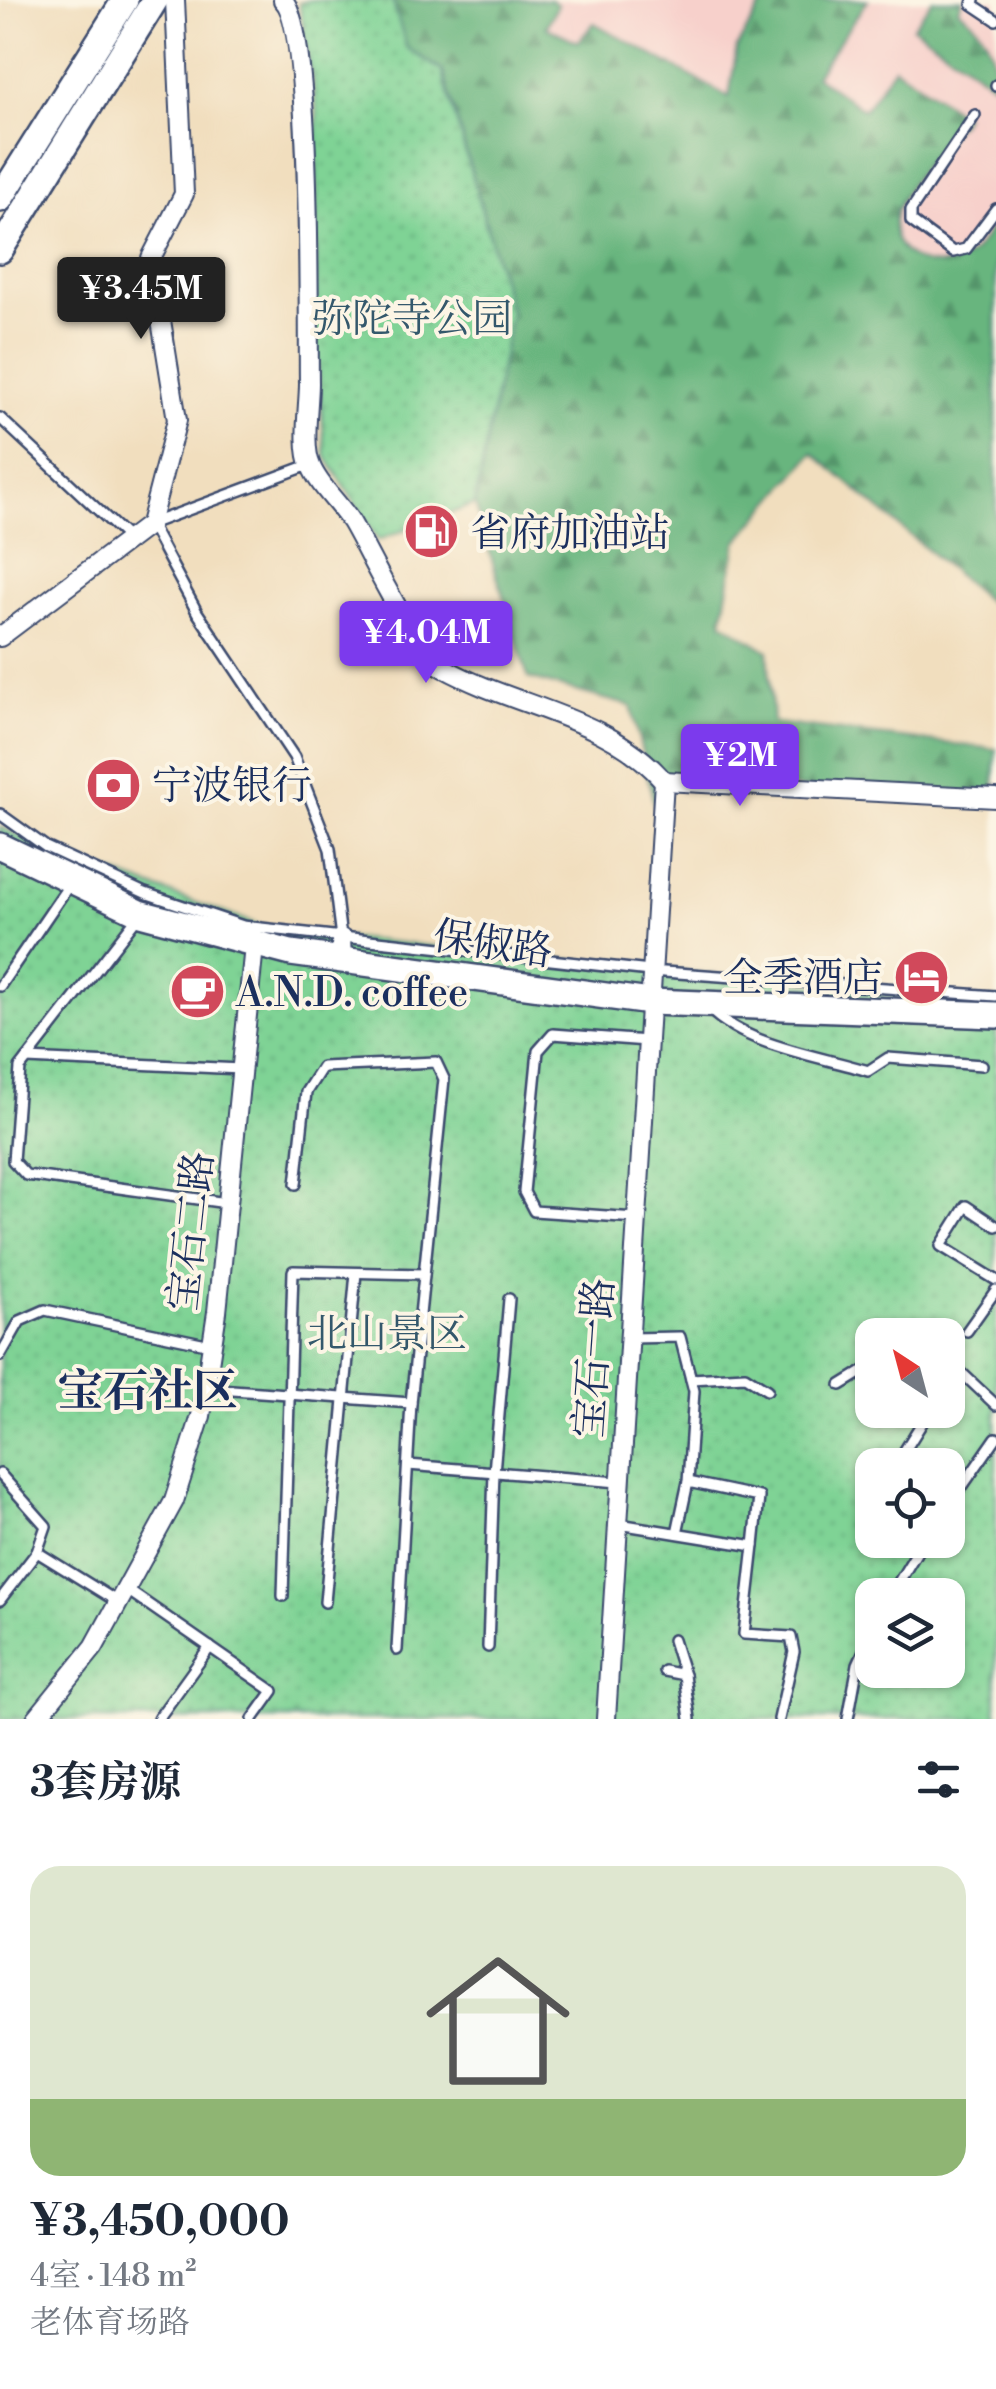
<!DOCTYPE html>
<html lang="zh">
<head>
<meta charset="utf-8">
<style>
  :root { --surface:#fff; --page:#f2f2f3; --text:#1f2937; --muted:#747a83; --accent:#7c3aed }
  body { margin:0; font-family:"Libre Bodoni","Noto Serif SC",serif; background:var(--page); color:var(--text); height:100vh; display:flex; flex-direction:column; font-size:38px; white-space:nowrap }
  * { box-sizing:border-box; margin:0 }
  p { font-size:32px; color:var(--muted) }
  .icon { flex:none; width:55px; height:55px; fill:none; stroke:currentColor; stroke-width:2; stroke-linecap:round; stroke-linejoin:round }
  .map { position:relative; height:1719px; overflow:hidden }
  .panel { display:flex; flex-direction:column; background:var(--surface); flex:1 }
  .panel>* { flex:none }
  .needle { width:65px; rotate:324deg }
  .controls { position:absolute; left:855px; top:1318px; display:grid; gap:20px }
  .controls a { display:grid; place-items:center; width:110px; height:110px; border-radius:20px; background:var(--surface); box-shadow:0 2px 8px #0004; font-size:50px }
  .price { position:absolute; translate:-50% -85px; padding:0 22px; border-radius:10px; background:var(--accent); color:#fff; font-size:32px; line-height:65px; filter:drop-shadow(0 2px 5px #0008) }
  .price::after { content:''; position:absolute; left:50%; top:60px; width:30px; height:22px; margin-left:-15px; background:inherit; clip-path:polygon(0 0,100% 0,50% 100%) }
  .price.current { background:#222; color:#fff }
  ul { padding:0; list-style:none }
  li { display:grid; align-content:center; gap:20px; height:530px; padding:0 30px }
  li span { display:grid; place-items:center; height:310px; border-radius:30px; color:#555 }
  li>.icon { margin-inline-start:auto }
  span .icon { width:180px; height:180px; fill:#fffc; stroke-width:1 }
  li b { font-size:42px }
  h2 { display:flex; justify-content:space-between; align-items:center; height:120px; padding:0 30px; font-size:42px }
  .map>svg:first-child { display:block }
  .built { fill:#f7d0cb }
  .forest { fill:url(#forest-firs); stroke:#41726e; stroke-width:2.5 }
  .park { fill:url(#park-dots); stroke:#4d817a; stroke-width:2.5; fill-rule:evenodd }
  .lines { fill:none; stroke-linecap:round; stroke-linejoin:round }
  .lane-casing { stroke:#3b496c; stroke-width:14 }
  .street-casing { stroke:#3b496c; stroke-width:22 }
  .secondary-casing { stroke:#3b496c; stroke-width:30 }
  .lane { stroke:#fff; stroke-width:9 }
  .street { stroke:#fff; stroke-width:18 }
  .secondary { stroke:#fff; stroke-width:25 }
  .labels { text-anchor:middle; stroke-width:8; stroke-linejoin:round; paint-order:stroke }
  .park-label { font-size:40px; fill:#34586c; stroke:#fcf5e5 }
  .poi-label { font-size:40px; fill:#1b2f5e; stroke:#fcf5e5; text-anchor:start }
  .street-label { font-size:40px; fill:#1b2f5e; stroke:#fcf5e5 }
  .quarter-label { font-size:45px; font-weight:bold; fill:#1b2f5e; stroke:#fcf5e5 }
</style>
</head>
<body>
<div class="map">
<svg width="996" height="1719" viewBox="0 0 996 1719">
  <defs>
    <pattern id="forest-firs" width="22" height="20" patternUnits="userSpaceOnUse" patternTransform="scale(2.5)"><rect width="22" height="20" fill="#67b57e"/><path d="M5 1l3.5 6h-7zM16 11l3.5 6h-7z" fill="#54946a"/></pattern>
    <pattern id="park-dots" width="8" height="8" patternUnits="userSpaceOnUse" patternTransform="scale(2.5)"><rect width="8" height="8" fill="#7fd395"/><path d="M2 2h.1M6 6h.1" fill="none" stroke="#6db583" stroke-width="1.8" stroke-linecap="round"/></pattern>
  </defs>
  <rect width="100%" height="100%" fill="#fcf5e5"/>
  <filter id="ink" filterUnits="userSpaceOnUse"><feTurbulence type="fractalNoise" baseFrequency=".01" numOctaves="2"/><feDisplacementMap in="SourceGraphic" scale="20" xChannelSelector="R" yChannelSelector="G"/><feConvolveMatrix kernelMatrix="1 2 1 2 8 2 1 2 1" color-interpolation-filters="sRGB"/></filter>
  <filter id="wash" filterUnits="userSpaceOnUse"><feTurbulence type="fractalNoise" baseFrequency=".0048" numOctaves="4" result="noise"/><feDisplacementMap in="SourceGraphic" scale="40" xChannelSelector="R" yChannelSelector="G"/><feGaussianBlur stdDeviation="2.25" result="paint"/><feColorMatrix in="noise" values="0 0 0 0 0 0 0 0 0 0 0 0 0 0 0 0 0 1.4 0 .05"/><feComposite in="paint" operator="in"/></filter>
  <g filter="url(#wash)">
    <rect width="100%" height="100%" fill="#f1debe"/>
    <g class="built">
      <polygon points="551,0 765,0 737,47 730,98 594,23 578,42 545,27 558,5"/>
      <polygon points="868,0 996,0 996,220 970,256 944,266 921,265 906,254 894,234 896,212 965,116 864,110 814,76"/>
    </g>
    <g class="forest">
      <path d="M392,0H551L558,5L546,27L578,42L594,23L729,97L737,47L765,0H868L815,76L864,110L894,67L965,116C943,144 911,175 897,209C880,254 933,279 968,256C979,249 988,231 996,220V608L813,453L737,542L722,622L768,651L773,723L996,749L993,798L664,781L658,820L631,706L528,678L475,504L511,312L443,71L407,48Z"/>
      <path d="M932,0H963L958,9C986,29 996,51 996,86L913,27Z"/>
    </g>
    <g class="park">
      <polygon points="311,0 392,0 407,48 442,71 511,313 475,504 378,540 325,455 316,338 317,110 299,3"/>
      <path d="M0,827L63,855L272,930L996,1003V1719H0ZM872,1335H948V1410H872ZM872,1465H948V1540H872ZM872,1595H948V1670H872Z"/>
    </g>
  </g>
  <g filter="url(#ink)">
    <g class="lines">
      <defs>
        <g id="lane">
          <polyline points="974,0 972,4 996,20"/>
          <polyline points="996,86 996,85"/>
          <polyline points="975,115 911,210 911,221 953,252 966,249 996,209"/>
          <polyline points="0,418 129,539"/>
          <polyline points="309,465 150,524 197,612 294,757 330,849 341,938"/>
          <polyline points="0,814 46,847 145,893 243,926 650,971 996,996"/>
          <polyline points="139,915 20,1068 13,1161 26,1175 227,1203"/>
          <polyline points="0,986 69,885"/>
          <path d="M709,1009C749,1047 816,1055 868,1071L888,1058L982,1065"/>
          <polyline points="27,1059 241,1069"/>
          <polyline points="296,1184 306,1092 322,1067 436,1062 444,1079 411,1403"/>
          <polyline points="636,1218 534,1211 524,1192 538,1051 553,1034 647,1041"/>
          <polyline points="996,1226 966,1206 941,1246 996,1280"/>
          <polyline points="967,1331 996,1290"/>
          <polyline points="630,1338 680,1337 694,1391 688,1482"/>
          <polyline points="0,1356 20,1321 45,1310 211,1345"/>
          <polyline points="948,1360 996,1405"/>
          <polyline points="691,1379 745,1376 767,1390"/>
          <polyline points="948,1383 957,1368"/>
          <polyline points="841,1385 872,1366"/>
          <polyline points="205,1388 411,1403 397,1650"/>
          <polyline points="897,1463 930,1410"/>
          <polyline points="408,1465 619,1482"/>
          <polyline points="0,1474 46,1526 37,1552 118,1602"/>
          <polyline points="948,1507 996,1438"/>
          <polyline points="619,1524 754,1546 744,1634 791,1637 794,1652 779,1719"/>
          <polyline points="677,1533 688,1482 759,1497 754,1546"/>
          <polyline points="126,1589 273,1691 253,1719"/>
          <polyline points="891,1595 924,1540"/>
          <polyline points="283,1596 293,1271 424,1274"/>
          <polyline points="0,1600 37,1552"/>
          <polyline points="325,1602 356,1273"/>
          <polyline points="673,1640 684,1675 690,1719"/>
          <polyline points="488,1647 494,1472 509,1299"/>
          <polyline points="664,1671 684,1675"/>
          <polyline points="158,1719 210,1647"/>
          <polyline points="848,1719 858,1664 872,1633"/>
        </g>
        <g id="street">
          <path d="M283,0C313,28 308,327 309,383C309,406 302,446 311,466C319,486 339,503 351,522C370,554 414,651 444,668C516,708 608,716 664,781"/>
          <polyline points="0,637 150,524 177,420 151,258 184,194 175,0"/>
          <polyline points="341,938 342,961"/>
          <polyline points="36,1719 94,1647 174,1501 201,1416 217,1312 254,946"/>
          <polyline points="606,1719 664,781 996,798"/>
        </g>
        <g id="secondary">
          <polyline points="0,199 125,0"/>
          <polyline points="0,250 155,0"/>
          <polyline points="0,846 140,913 291,953 650,1002 996,1015"/>
        </g>
      </defs>
      <use href="#lane" class="lane-casing"/>
      <use href="#street" class="street-casing"/>
      <use href="#secondary" class="secondary-casing"/>
      <use href="#lane" class="lane"/>
      <use href="#street" class="street"/>
      <use href="#secondary" class="secondary"/>
    </g>
  </g>
  <defs>
    <symbol id="fuel-disc" viewBox="-11 -11 22 22"><circle r="9.5" fill="#d1495b" stroke="#fcf5e5"/><path d="M-5.5-6h7V0h2V4h1.3V-2.5L3-4.5l.8-.8L6-3V5H2.5V1h-1V6h-7ZM-4.2-4.7v3.2H.2V-4.7Z" fill="#fff"/></symbol>
    <symbol id="bank-disc" viewBox="-11 -11 22 22"><circle r="9.5" fill="#d1495b" stroke="#fcf5e5"/><path d="M-6-4H6V4H-6ZM0-2.3a2.3 2.3 0 1 0 0 4.6a2.3 2.3 0 1 0 0-4.6Z" fill="#fff"/></symbol>
    <symbol id="hotel-disc" viewBox="-11 -11 22 22"><circle r="9.5" fill="#d1495b" stroke="#fcf5e5"/><path d="M-6-4.5h1.5V1H6V5H4.5V3h-9V5H-6ZM-4 0a1.8 1.8 0 1 1 3.6 0ZM.5 0V-2.5h3Q6-2.5 6 0Z" fill="#fff"/></symbol>
    <symbol id="cafe-disc" viewBox="-11 -11 22 22"><circle r="9.5" fill="#d1495b" stroke="#fcf5e5"/><path d="M-5.5-4.5H6V0H3Q3 3.5 0 3.5H-2.5Q-5.5 3.5-5.5 0ZM3-3.2v2h1.7v-2ZM-6 4.5H4V6H-6Z" fill="#fff"/></symbol>
  </defs>
  <g fill-rule="evenodd">
    <use href="#fuel-disc" x="400" y="500" width="63" height="63"/>
    <use href="#bank-disc" x="82" y="754" width="63" height="63"/>
    <use href="#hotel-disc" x="890" y="946" width="63" height="63"/>
    <use href="#cafe-disc" x="166" y="960" width="63" height="63"/>
  </g>
  <g class="labels">
    <g class="park-label">
      <text x="412" y="332">弥陀寺公园</text>
      <text x="387" y="1347">北山景区</text>
    </g>
    <g class="poi-label">
      <text x="470" y="546">省府加油站</text>
      <text x="152" y="799">宁波银行</text>
      <text x="883" y="991" text-anchor="end">全季酒店</text>
      <text x="236" y="1006">A.N.D. coffee</text>
    </g>
    <g class="street-label">
      <text transform="translate(493 943) rotate(8)" y="14">保俶路</text>
      <text transform="translate(190 1231) rotate(-84)" y="14">宝石二路</text>
      <text transform="translate(593 1358) rotate(-86)" y="14">宝石一路</text>
    </g>
    <g class="quarter-label">
      <text x="148" y="1406">宝石社区</text>
    </g>
  </g>
</svg>
<div class="controls">
<a><svg class="needle" viewBox="-14 -14 28 28"><path d="M0-13l5 13h-10z" fill="#e53935"/><path d="M0 13l5-13h-10z" fill="#747a83"/></svg></a>
<a><svg class="icon" aria-label="locate" viewBox="0 0 24 24"><circle cx="12" cy="12" r="6"/><path d="M12 2v4M12 18v4M2 12h4M18 12h4"/></svg></a>
<a><svg class="icon" aria-label="layers" viewBox="0 0 24 24"><path d="M12 4l9 5-9 5-9-5zM3 14l9 5 9-5"/></svg></a>
</div>
<b class="price current" style="left:141px;top:342px">¥3.45M</b>
<b class="price" style="left:426px;top:686px">¥4.04M</b>
<b class="price" style="left:740px;top:809px">¥2M</b>
</div>
<section class="panel">
<h2>3套房源<svg class="icon" aria-label="filters" viewBox="0 0 24 24"><path d="M4 7h16M4 17h16"/><circle cx="9" cy="7" r="2"/><circle cx="15" cy="17" r="2"/></svg></h2>
<ul>
<li><span style="background:linear-gradient(#dfe7d0 75%,#8fb573 0)"><svg class="icon" aria-label="home" viewBox="0 0 24 24"><path d="M3 11l9-7 9 7M6 9v11h12V9"/></svg></span><div><b>¥3,450,000</b><p>4室 · 148 m²</p><p>老体育场路</p></div></li>
</ul>
</section>
</body>
</html>
